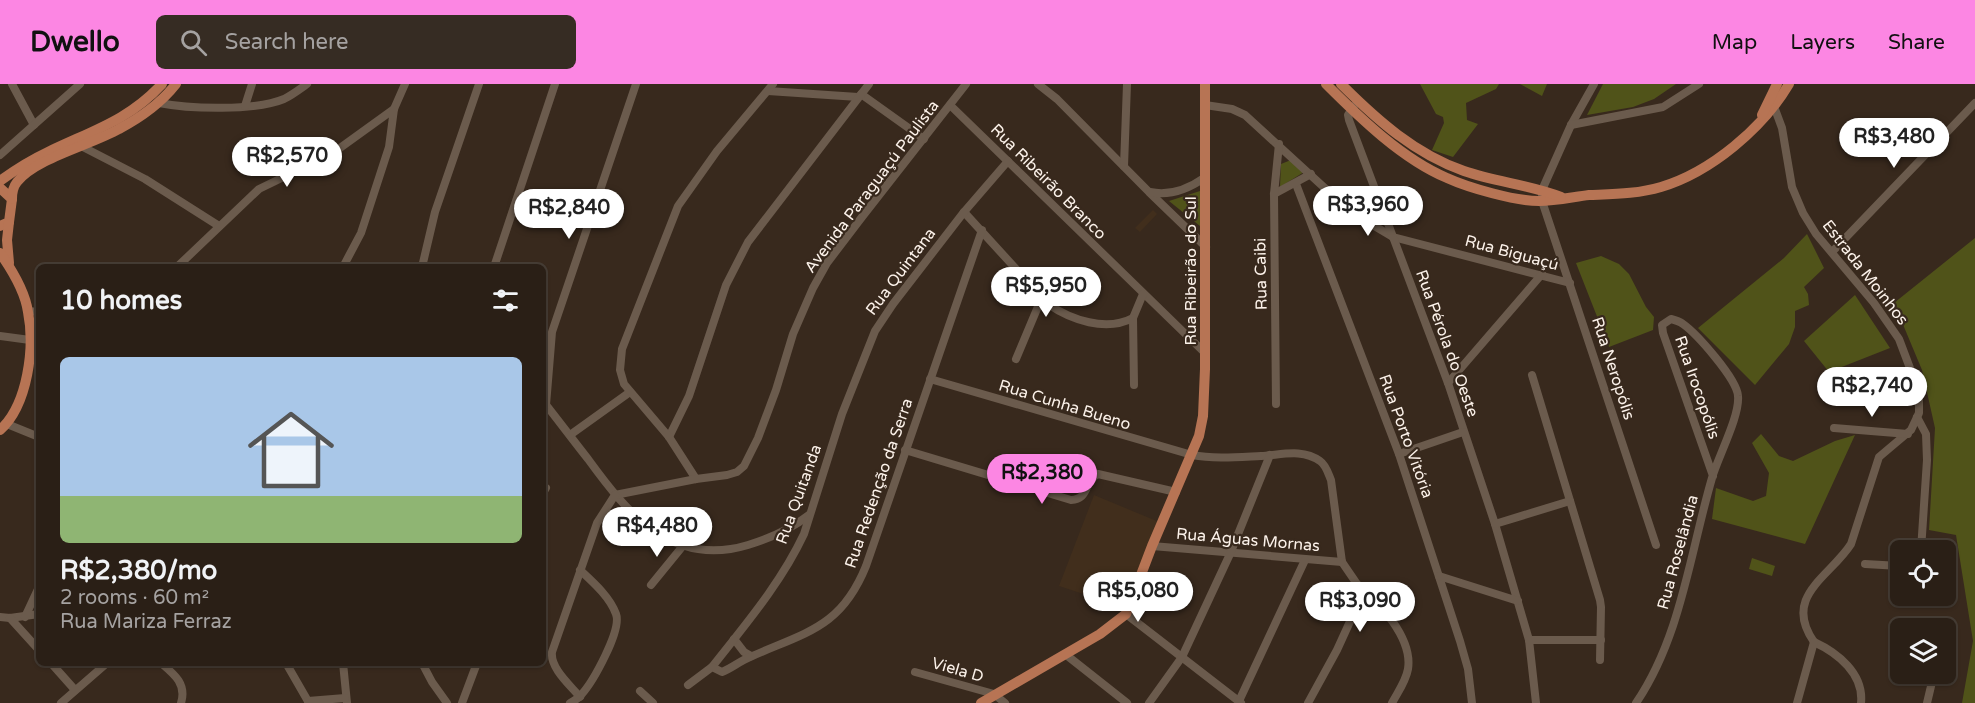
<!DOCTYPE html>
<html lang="en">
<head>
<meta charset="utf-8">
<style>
  :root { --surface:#2a1f16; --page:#362c23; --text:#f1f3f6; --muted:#a5a2a1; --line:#463d35; --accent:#fc86e3 }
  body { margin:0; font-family:"Varela Round",sans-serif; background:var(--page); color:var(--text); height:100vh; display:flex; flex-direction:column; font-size:22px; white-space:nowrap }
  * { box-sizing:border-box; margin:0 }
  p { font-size:20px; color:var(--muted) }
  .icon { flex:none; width:33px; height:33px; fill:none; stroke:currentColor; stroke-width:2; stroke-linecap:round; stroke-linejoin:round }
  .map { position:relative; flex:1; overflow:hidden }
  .side { position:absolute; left:36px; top:180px; width:510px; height:402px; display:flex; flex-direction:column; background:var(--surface); border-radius:9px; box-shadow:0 2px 4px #0004,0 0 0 2px var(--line) }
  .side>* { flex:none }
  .tools { position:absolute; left:1890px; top:456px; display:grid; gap:12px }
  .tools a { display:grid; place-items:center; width:66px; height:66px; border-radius:9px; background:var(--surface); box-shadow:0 2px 4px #0004,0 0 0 2px var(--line); font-size:30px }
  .price { position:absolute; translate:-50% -51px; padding:0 14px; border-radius:21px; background:#fff; color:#222; font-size:20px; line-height:39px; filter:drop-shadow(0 2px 3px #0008) }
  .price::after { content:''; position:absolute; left:50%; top:36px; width:18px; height:14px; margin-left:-9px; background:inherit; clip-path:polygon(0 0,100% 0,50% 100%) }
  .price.current { background:var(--accent); color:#111 }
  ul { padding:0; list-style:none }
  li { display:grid; align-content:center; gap:12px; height:318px; padding:0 24px }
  li span { display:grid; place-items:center; height:186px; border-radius:9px; color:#555 }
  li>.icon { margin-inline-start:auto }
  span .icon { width:108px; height:108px; fill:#fffc; stroke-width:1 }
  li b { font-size:26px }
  h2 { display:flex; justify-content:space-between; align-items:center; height:72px; padding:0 24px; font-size:26px }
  header { display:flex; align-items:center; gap:36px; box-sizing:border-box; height:84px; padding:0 30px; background:var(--accent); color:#111 }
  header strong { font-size:28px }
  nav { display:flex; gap:33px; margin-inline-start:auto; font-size:21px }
  .search { width:420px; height:54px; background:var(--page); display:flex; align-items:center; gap:15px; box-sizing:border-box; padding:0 21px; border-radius:9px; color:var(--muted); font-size:22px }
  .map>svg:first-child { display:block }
  .built { fill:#412e1c }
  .green { fill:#505319 }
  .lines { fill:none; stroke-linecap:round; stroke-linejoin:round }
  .minor { stroke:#6b5b4d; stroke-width:8 }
  .major { stroke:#b77454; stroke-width:10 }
  .labels { text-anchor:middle; stroke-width:4.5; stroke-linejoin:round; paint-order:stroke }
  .street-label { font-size:16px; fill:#fcf2ea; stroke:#38291d }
</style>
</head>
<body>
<header>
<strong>Dwello</strong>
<div class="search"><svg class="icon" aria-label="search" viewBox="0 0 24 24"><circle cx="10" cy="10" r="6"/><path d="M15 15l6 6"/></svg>Search here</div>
<nav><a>Map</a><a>Layers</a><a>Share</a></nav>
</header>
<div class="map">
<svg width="1975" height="619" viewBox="0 0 1975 619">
  <rect width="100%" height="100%" fill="#38291d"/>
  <g class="built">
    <polygon points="1153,126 1157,130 1140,148 1135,144"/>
    <polygon points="1094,411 1159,438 1131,501 1122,499 1114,520 1059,502"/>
  </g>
  <g class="green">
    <polygon points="1420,0 1499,0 1496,5 1466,19 1467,36 1478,40 1453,73 1432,66 1444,39 1443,33 1436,30"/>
    <polygon points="1520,0 1547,0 1542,12"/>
    <polygon points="1603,0 1676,0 1654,15 1633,23 1587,31"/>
    <polygon points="1291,76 1304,88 1280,103 1281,80"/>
    <polygon points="1200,107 1200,142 1169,117"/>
    <polygon points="1807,150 1824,184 1804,203 1808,210 1809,221 1795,227 1795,243 1789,260 1755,301 1698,244 1784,174"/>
    <polygon points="1975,154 1975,619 1962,619 1973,557 1956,451 1929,446 1935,344 1922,286 1894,219"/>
    <polygon points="1601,172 1619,180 1629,190 1646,223 1654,233 1653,246 1609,263 1576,179"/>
    <polygon points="1855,211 1890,264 1829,288 1804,257"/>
    <polygon points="1761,350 1779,372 1793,377 1835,357 1855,351 1805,460 1712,435 1716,404 1753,417 1766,412 1769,389 1752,359"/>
    <polygon points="1752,474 1775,482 1772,492 1749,485"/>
  </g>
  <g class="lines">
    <g class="minor">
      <polyline points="12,0 34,41"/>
      <polyline points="1038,0 1057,15 1149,108 1206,163"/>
      <polyline points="1594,0 1571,41 1542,106 1542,117 1656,461"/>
      <polyline points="768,7 858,13"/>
      <polyline points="861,10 924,55"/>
      <path d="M1772,17L1782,44L1792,103L1803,129L1816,150L1874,219L1899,255L1919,308V329L1911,346L1879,373L1851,460C1830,493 1782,512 1814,558"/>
      <path d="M159,19C190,25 255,27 284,15C292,11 300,5 307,0"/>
      <polyline points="950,21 1205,269"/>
      <polyline points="1205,21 1232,25 1245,31 1340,118 1361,134 1393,153 1570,199"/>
      <polyline points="245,22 252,0"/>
      <polyline points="1354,22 1348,31 1349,36 1448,299 1495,440 1529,556 1536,619"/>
      <polyline points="1571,41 1663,23 1699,0"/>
      <polyline points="81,62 145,95 219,142"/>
      <polyline points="0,71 80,0"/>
      <polyline points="1124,82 1127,0"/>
      <polyline points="1296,100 1399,370 1460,557 1468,585 1472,619"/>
      <path d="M1150,108C1170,112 1187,106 1204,94"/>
      <polyline points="1274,110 1311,90"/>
      <path d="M964,128L1048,220C1071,236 1106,248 1133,234L1143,210"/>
      <polyline points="1832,168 1975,19"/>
      <polyline points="177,183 259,105 333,69 394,25"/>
      <polyline points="343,183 361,149 389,63 394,25 405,0"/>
      <polyline points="422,183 435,128 479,0"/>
      <polyline points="494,183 555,0"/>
      <polyline points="28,227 39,228"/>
      <polyline points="1133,234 1134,301"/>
      <polyline points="0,252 30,256"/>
      <polyline points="1016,275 1042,213"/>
      <polyline points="1532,291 1600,516 1601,523 1600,576"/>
      <path d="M930,295L1192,371C1214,375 1238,373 1261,372C1281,371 1302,364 1320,377C1326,381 1328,389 1331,396L1342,478L1357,500L1358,520L1337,566L1308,619"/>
      <polyline points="1448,299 1542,190"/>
      <path d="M543,317C558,336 573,356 588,375C628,430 672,484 748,461C771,454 791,445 809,431"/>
      <polyline points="1276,320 1274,110 1279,60"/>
      <polyline points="546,321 552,248 636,0"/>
      <polyline points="1917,333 1926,350 1927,376 1921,466"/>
      <polyline points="7,340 39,353"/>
      <polyline points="1834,344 1908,350"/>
      <polyline points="570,351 630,308"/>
      <polyline points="669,353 689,312 726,201 748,158 869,0"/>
      <path d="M905,366L1071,416C1090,415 1083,398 1098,390L1176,408"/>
      <polyline points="1399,370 1463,348"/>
      <polyline points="696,395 669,353 624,300 620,286 622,265 678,122 717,67 773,0"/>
      <polyline points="543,409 546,404"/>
      <polyline points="615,411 696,395 727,391 737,388 744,382 758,354 776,306 793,250 813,204 827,179 862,133 966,0"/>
      <polyline points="1495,440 1570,417"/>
      <polyline points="1152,462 1342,478"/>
      <polyline points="1865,480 1900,482"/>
      <polyline points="1439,492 1518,517"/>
      <path d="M1357,500C1379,518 1413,554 1408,585C1406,597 1398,608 1392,619"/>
      <polyline points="651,501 682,463"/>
      <polyline points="1126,530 1241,619"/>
      <polyline points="0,533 10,534 39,530"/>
      <polyline points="25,533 39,503"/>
      <polyline points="10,534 39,566"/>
      <polyline points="734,555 744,568 751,572"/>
      <polyline points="1529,556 1601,556"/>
      <path d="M1814,558C1838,569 1864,590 1861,619"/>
      <polyline points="1065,570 1127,619"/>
      <polyline points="51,579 75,606"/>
      <path d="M161,579C174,590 187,600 181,619"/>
      <polyline points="286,579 309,619"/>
      <polyline points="343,579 347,619"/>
      <polyline points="422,579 432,598 447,619"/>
      <path d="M712,583C745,541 781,499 804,450L842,330L875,247L893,220L964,128L1008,77"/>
      <polyline points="915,588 994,610 1005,619"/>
      <path d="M688,601L712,583L722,588C732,584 740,577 750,573C806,548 841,544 866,482L982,146"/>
      <polyline points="640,607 653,619"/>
      <path d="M580,613C570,601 550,584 552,568L597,439L615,411"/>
      <polyline points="308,617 345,614"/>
      <polyline points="1239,617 1305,476"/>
      <polyline points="61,619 107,579"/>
      <polyline points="462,619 477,579"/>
      <path d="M570,619C574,617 578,615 581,611C593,598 622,546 616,530C610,513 593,498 580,486"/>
      <polyline points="1149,619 1182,573 1230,470 1270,371"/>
      <path d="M1636,619C1681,553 1690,469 1712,394C1718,373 1740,332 1738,312C1737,295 1697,250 1683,240C1679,237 1675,236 1671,235L1662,241L1663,249L1713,392"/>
      <polyline points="1797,619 1814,558"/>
      <polyline points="1927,619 1932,598"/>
    </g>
    <g class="major">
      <path d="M1326,0C1360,34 1402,75 1447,94C1469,104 1515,117 1539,117C1555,117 1573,113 1589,111C1613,110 1638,110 1661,103C1711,88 1763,44 1789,0"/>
      <path d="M1341,0C1377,36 1415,70 1464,87C1496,98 1530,101 1561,113"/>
      <polyline points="1762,31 1777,0"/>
      <path d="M0,97C15,86 31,76 48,68C91,47 128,37 162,0"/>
      <polyline points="0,104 12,115 9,138 0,142"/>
      <path d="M12,115C12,110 13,103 17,98C36,74 91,61 119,45C140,34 161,19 176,0"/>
      <polyline points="9,138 7,156 9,179"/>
      <path d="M0,169C12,186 25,207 28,228C35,263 28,321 0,346"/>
      <polyline points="981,619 1100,550 1126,530 1152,462 1199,352 1203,332 1205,285 1205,0"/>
    </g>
  </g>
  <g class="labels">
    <g class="street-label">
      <text transform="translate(1049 97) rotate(45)" y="6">Rua Ribeirão Branco</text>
      <text transform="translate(871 102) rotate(-53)" y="6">Avenida Paraguaçú Paulista</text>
      <text transform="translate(1512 168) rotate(15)" y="6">Rua Biguaçú</text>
      <text transform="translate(900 187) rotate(-53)" y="6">Rua Quintana</text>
      <text transform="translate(1190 187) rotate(-90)" y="6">Rua Ribeirão do Sul</text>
      <text transform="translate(1866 188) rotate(52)" y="6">Estrada Moinhos</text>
      <text transform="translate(1260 190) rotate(-91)" y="6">Rua Caibi</text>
      <text transform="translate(1448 259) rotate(70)" y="6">Rua Pérola do Oeste</text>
      <text transform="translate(1614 284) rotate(72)" y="6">Rua Neropólis</text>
      <text transform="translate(1698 303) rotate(71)" y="6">Rua Irocopólis</text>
      <text transform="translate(1065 320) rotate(17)" y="6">Rua Cunha Bueno</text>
      <text transform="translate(1407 352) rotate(70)" y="6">Rua Porto Vitória</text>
      <text transform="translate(878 399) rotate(-71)" y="6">Rua Redenção da Serra</text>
      <text transform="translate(798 410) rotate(-70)" y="6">Rua Quitanda</text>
      <text transform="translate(1248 455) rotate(5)" y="6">Rua Águas Mornas</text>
      <text transform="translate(1677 468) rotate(-75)" y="6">Rua Roselândia</text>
      <text transform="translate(958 585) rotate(16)" y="6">Viela D</text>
    </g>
  </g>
</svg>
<div class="tools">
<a><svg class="icon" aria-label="locate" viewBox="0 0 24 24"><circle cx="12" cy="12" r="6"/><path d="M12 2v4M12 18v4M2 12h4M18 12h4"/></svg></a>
<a><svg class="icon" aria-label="layers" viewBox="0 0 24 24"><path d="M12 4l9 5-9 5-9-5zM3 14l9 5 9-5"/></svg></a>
</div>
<b class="price" style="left:1894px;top:85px">R$3,480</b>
<b class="price" style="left:287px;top:104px">R$2,570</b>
<b class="price" style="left:1368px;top:153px">R$3,960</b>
<b class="price" style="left:569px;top:156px">R$2,840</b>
<b class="price" style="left:1046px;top:234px">R$5,950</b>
<b class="price" style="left:1872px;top:334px">R$2,740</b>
<b class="price current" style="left:1042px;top:421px">R$2,380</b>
<b class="price" style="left:657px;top:474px">R$4,480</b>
<b class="price" style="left:1138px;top:539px">R$5,080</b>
<b class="price" style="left:1360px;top:549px">R$3,090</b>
<section class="side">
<h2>10 homes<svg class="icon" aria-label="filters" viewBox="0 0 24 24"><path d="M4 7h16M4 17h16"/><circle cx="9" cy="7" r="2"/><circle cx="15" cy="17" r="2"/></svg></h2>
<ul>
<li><span style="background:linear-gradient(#a9c7e8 75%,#8fb573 0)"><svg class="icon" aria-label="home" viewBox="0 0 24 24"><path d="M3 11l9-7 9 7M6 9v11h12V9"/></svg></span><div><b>R$2,380/mo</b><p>2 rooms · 60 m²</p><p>Rua Mariza Ferraz</p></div></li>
</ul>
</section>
</div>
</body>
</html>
